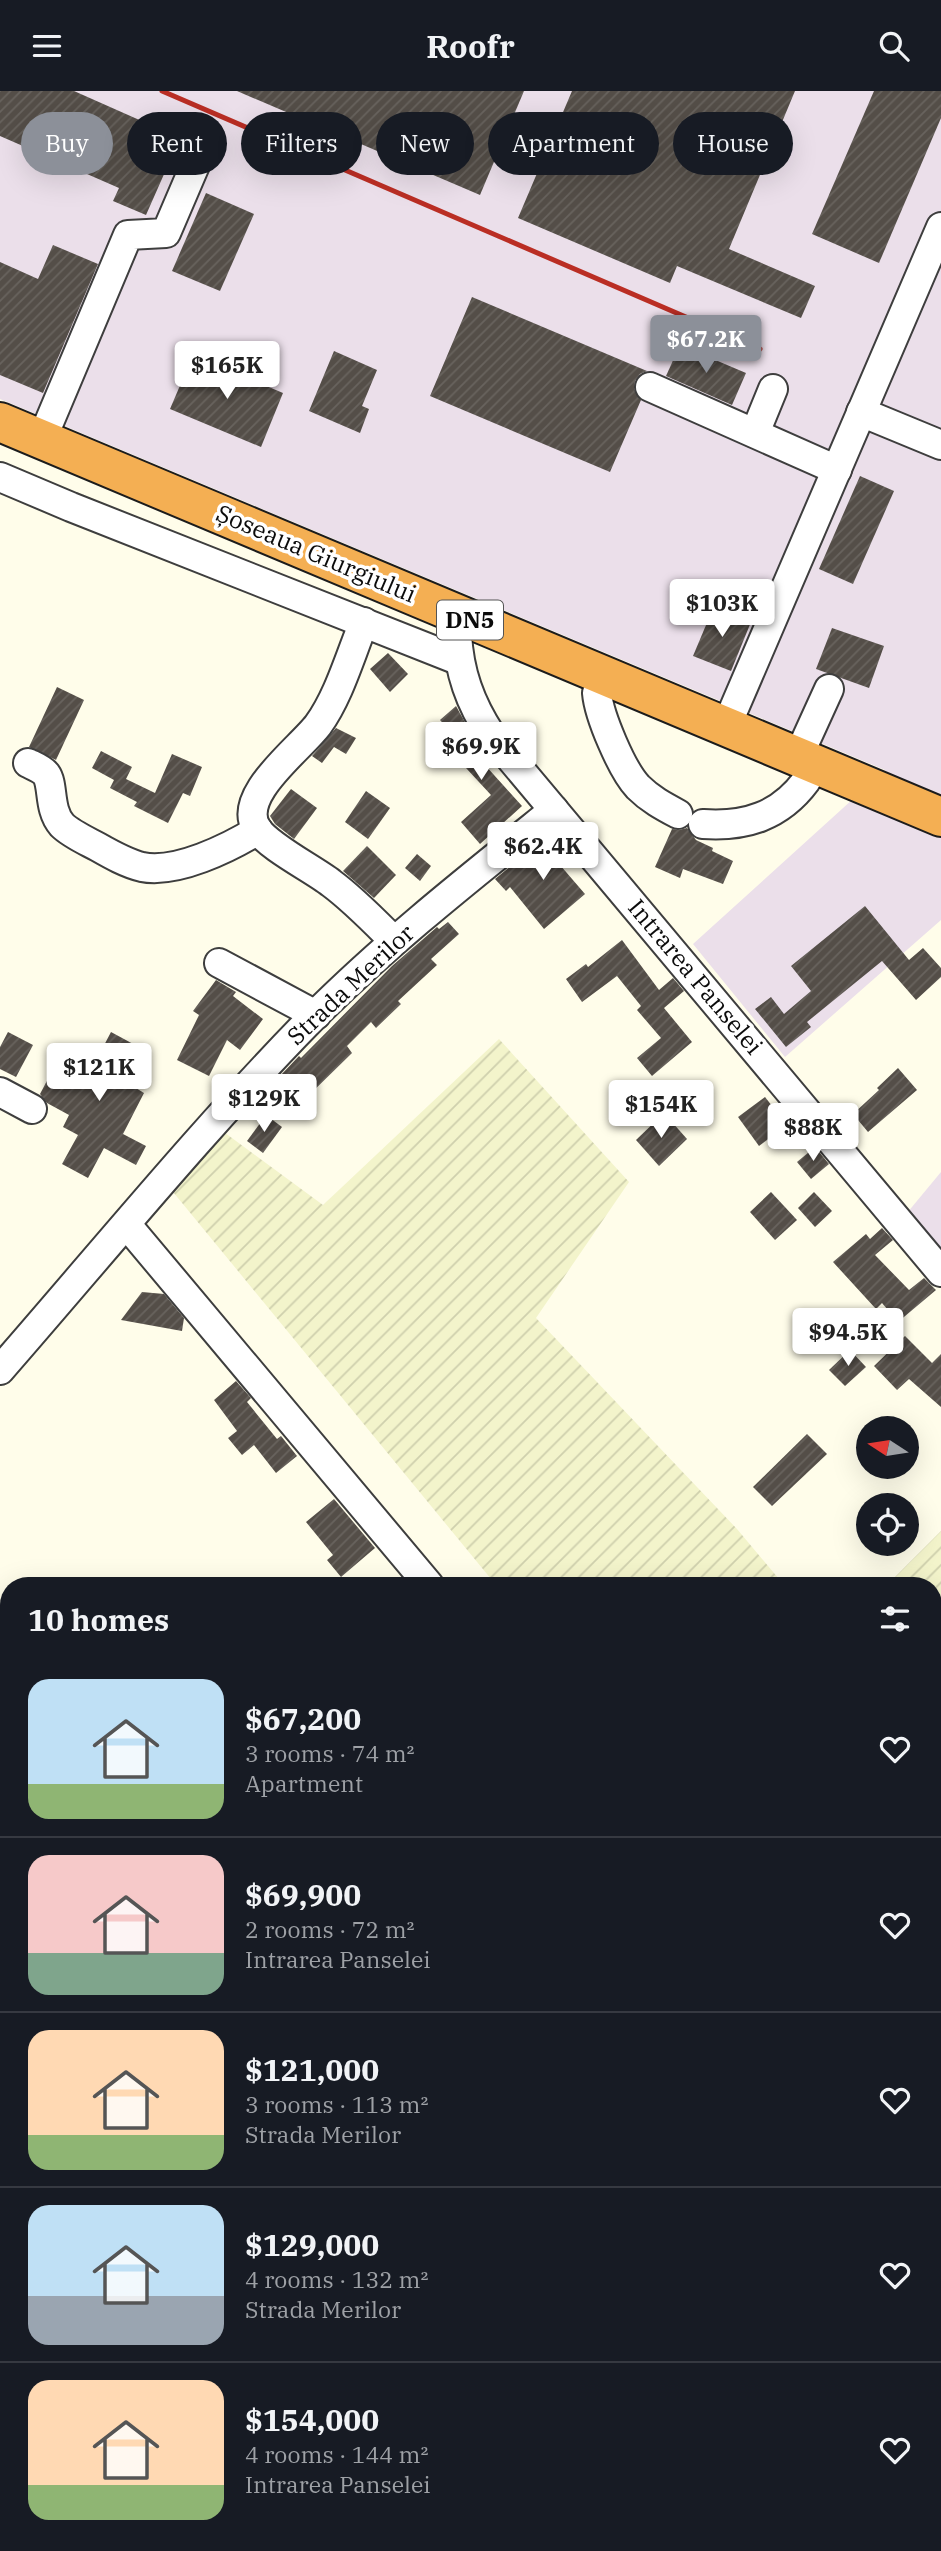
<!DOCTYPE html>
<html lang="en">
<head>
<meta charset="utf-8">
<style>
  :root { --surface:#171b24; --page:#20242c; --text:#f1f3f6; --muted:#9ea1a6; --line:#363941; --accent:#8c9099 }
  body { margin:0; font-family:"IBM Plex Serif",serif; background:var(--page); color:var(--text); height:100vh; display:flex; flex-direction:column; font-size:26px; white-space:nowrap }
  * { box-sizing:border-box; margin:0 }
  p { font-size:23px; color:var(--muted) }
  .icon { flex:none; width:38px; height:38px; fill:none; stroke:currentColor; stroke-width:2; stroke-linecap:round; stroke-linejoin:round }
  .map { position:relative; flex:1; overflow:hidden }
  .drawer { position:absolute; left:0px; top:1486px; width:942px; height:975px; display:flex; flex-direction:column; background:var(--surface); border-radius:28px 28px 0 0; box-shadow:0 7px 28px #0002 }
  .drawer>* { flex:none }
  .banner { position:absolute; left:21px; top:21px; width:900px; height:63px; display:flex; gap:14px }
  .needle { width:46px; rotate:282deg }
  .buttons { position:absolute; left:856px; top:1325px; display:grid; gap:14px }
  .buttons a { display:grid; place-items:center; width:63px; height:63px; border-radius:50%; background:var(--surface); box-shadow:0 7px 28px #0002; font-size:35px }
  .price { position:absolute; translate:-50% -60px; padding:0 16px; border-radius:7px; background:#fff; color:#222; font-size:23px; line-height:46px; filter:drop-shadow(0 2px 4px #0008) }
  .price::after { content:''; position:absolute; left:50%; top:42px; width:21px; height:16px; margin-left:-10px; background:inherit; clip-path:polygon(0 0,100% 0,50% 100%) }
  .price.current { background:var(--accent); color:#fff }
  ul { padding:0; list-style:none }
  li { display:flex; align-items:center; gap:21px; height:175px; padding:0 28px }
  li+li { border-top:2px solid var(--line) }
  li span { display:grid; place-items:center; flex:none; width:196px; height:140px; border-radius:21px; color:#555 }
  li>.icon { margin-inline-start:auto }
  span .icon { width:84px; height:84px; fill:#fffc; stroke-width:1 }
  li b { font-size:30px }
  h2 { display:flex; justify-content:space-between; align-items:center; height:84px; padding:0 28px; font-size:30px }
  .tag { padding:0 24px; border-radius:32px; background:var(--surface); box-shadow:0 7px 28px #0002; font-size:24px; line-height:63px }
  .tag.current { background:var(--accent); color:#fff }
  header { display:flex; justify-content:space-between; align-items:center; height:91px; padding:0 28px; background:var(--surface); font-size:32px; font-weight:700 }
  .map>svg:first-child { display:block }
  .industrial { fill:#ebdfea }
  .farmland { fill:url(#farmland-furrows) }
  .building { fill:url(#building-hatch) }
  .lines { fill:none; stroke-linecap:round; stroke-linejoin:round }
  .minor-casing { stroke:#3e3e3e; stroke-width:32 }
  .highway-casing { stroke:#1c1c1c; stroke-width:42 }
  .minor { stroke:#fff; stroke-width:28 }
  .highway { stroke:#f4af53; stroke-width:38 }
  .rail { stroke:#ba2e24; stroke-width:5 }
  .labels { text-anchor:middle; stroke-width:7; stroke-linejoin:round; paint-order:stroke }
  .shield { fill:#fff; stroke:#545454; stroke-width:2 }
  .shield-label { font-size:23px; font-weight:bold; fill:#0b0b0b }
  .street-label { font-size:24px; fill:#0b0b0b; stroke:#fff }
</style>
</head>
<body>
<header><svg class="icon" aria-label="menu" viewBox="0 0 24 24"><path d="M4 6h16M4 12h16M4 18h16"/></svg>Roofr<svg class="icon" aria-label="search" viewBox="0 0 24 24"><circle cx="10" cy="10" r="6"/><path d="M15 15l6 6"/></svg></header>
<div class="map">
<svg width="941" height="2460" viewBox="0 0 941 2460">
  <defs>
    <pattern id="farmland-furrows" width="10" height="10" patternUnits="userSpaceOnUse" patternTransform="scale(1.75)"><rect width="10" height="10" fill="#f3f4cb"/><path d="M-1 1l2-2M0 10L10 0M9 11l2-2" fill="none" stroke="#cfd0ad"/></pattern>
    <pattern id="building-hatch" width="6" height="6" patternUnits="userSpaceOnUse" patternTransform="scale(1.75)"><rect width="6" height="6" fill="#544e48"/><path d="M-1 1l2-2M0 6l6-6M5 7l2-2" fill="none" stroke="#68635e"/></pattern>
  </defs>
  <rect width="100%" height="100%" fill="#fffdea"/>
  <g class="industrial">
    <polygon points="0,0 941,0 941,829 785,966 693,853 885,679 0,308"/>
    <polygon points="941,1081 941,1162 907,1122"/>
  </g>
  <g class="farmland">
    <polygon points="499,948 629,1091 536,1227 737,1438 784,1494 496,1494 164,1090 213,1033 323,1114"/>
    <polygon points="941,1440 941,2460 0,2460 0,2342 9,2332 9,2452 933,2452 933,1494 887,1494"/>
  </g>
  <g class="building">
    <polygon points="0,0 74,0 180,47 146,124 113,110 119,97 0,45"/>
    <polygon points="237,0 524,0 480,104"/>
    <polygon points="572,0 795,0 729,158 815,195 801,227 677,175 670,192 518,127"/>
    <polygon points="874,0 941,0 941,27 879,172 812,143"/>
    <polygon points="206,102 254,123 220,200 172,180"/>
    <polygon points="53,154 98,173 43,302 0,284 0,171 38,188"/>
    <polygon points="472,206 647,280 640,283 635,290 634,298 641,309 610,381 430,305"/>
    <polygon points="680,254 746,282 732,314 666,285"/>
    <polygon points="334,260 377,279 362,315 369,318 360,342 309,320"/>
    <polygon points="193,264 283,302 261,356 170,318"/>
    <polygon points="860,385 894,400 853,493 819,478"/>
    <polygon points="714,515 751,531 731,580 693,565"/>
    <polygon points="832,537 884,555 869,597 816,578"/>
    <polygon points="388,562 408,583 390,601 370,578"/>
    <polygon points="57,596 84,609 56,669 29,656"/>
    <polygon points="456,615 477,653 491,669 485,674 522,715 480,753 461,731 491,704 454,664 463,655 440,629"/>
    <polygon points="336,637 356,647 346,663 334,656 322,672 312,665"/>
    <polygon points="101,660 132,676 126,688 155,702 172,663 202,676 190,705 183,702 168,732 134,715 137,711 110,697 114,689 92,677"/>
    <polygon points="291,698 317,717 294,748 275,733 270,725"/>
    <polygon points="366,700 390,717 368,748 345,731"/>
    <polygon points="687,737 696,749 713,757 712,760 733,770 723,793 683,778 680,787 655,776 672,738 679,739"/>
    <polygon points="553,744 570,765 560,774 585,803 544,838 510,796 506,800 495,788 529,760 532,764"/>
    <polygon points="367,755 396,784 374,807 343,780"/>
    <polygon points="417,763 431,775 420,790 405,777"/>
    <polygon points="865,815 909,869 923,857 941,877 941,886 916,909 882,870 807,931 811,936 786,956 755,918 771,906 784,923 811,900 791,875"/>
    <polygon points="448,831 459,843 431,868 437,874 398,910 401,913 376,937 371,931 347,955 352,962 305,1008 281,984 299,965 301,967 392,875 437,836 439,838"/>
    <polygon points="622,849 659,899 673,887 684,900 664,917 692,951 652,985 637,967 661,947 637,919 641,915 617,885 582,911 566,888 586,873 588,876"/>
    <polygon points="216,889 236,901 233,905 263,928 240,959 227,949 209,985 177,969 199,924 193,920"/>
    <polygon points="8,941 33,954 16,986 0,978 0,956"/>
    <polygon points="111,941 148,961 131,994 144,1002 123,1043 146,1055 136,1074 104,1057 88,1087 62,1073 78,1044 63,1036 69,1024 47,1012 40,1003 60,965 90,981"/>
    <polygon points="898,977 917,999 868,1041 853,1023 879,999 877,997"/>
    <polygon points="765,1006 787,1034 759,1055 738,1026"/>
    <polygon points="664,1022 687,1048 659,1075 636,1049"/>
    <polygon points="266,1024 282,1036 263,1062 247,1050"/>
    <polygon points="815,1056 829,1073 811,1088 797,1071"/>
    <polygon points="771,1101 797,1129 775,1149 750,1121"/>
    <polygon points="814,1101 832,1120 815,1136 798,1117"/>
    <polygon points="882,1137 893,1149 875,1164 909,1199 924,1187 936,1199 898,1231 882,1212 876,1218 833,1171 866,1143 870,1148"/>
    <polygon points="142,1201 164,1203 184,1227 182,1240 121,1229"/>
    <polygon points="905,1245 932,1272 941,1263 941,1316 909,1288 897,1299 874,1275"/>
    <polygon points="850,1259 866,1276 845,1295 829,1279"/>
    <polygon points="236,1290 251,1307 247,1311 277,1348 281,1345 297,1365 276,1382 254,1354 242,1364 228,1347 237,1340 214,1309"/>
    <polygon points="807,1343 827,1363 772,1415 753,1396"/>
    <polygon points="334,1408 375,1457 341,1486 327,1469 333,1464 306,1431"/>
  </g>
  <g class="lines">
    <defs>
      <g id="minor">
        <polyline points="650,296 837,379"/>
        <polyline points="861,321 941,354"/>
        <polyline points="755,342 773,298"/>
        <polyline points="42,348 128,144 166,142 202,58"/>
        <polyline points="0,386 71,416 458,569"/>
        <path d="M364,531C350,565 339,605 318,634C300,658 235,705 257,738C269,756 313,778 331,792C354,809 374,830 394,850"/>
        <path d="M457,543C459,581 470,612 491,644L941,1181"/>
        <path d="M597,602C599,625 622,679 638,696C650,708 663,715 678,723"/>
        <polyline points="726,636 941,136"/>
        <polyline points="798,666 829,598"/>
        <path d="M28,672C34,675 42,678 46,683C54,694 48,718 62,734C71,743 87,750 98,756C112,764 126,772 142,776C176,783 229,757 258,739"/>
        <path d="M703,733C746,736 780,725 806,690"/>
        <polyline points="219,872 316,924"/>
        <polyline points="0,1001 32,1018"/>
        <polyline points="127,1134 429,1494"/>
        <path d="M0,1279C103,1161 203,1038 313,926C388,851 472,785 554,719"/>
        <polyline points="0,1634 9,1645"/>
      </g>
      <polyline id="highway" points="0,331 941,726"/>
    </defs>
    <use href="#minor" class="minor-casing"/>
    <use href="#highway" class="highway-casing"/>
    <use href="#minor" class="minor"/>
    <use href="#highway" class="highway"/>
    <polyline class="rail" points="162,0 760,258"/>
  </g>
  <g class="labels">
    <rect class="shield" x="437" y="509.5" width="66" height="39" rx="5"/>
    <g class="shield-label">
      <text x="470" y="537">DN5</text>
    </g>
    <g class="street-label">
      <text transform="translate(316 463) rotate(23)" y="8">Șoseaua Giurgiului</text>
      <text transform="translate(695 886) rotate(50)" y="8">Intrarea Panselei</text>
      <text transform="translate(351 894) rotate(-43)" y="8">Strada Merilor</text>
    </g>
  </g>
</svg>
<div class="buttons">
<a><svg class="needle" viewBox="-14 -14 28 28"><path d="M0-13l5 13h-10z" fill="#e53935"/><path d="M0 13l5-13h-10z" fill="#9ea1a6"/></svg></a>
<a><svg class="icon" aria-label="locate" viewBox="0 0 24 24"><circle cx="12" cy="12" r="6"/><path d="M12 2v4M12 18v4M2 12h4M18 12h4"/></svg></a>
</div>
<b class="price current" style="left:706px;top:284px">$67.2K</b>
<b class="price" style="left:227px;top:310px">$165K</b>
<b class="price" style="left:722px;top:548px">$103K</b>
<b class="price" style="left:481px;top:691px">$69.9K</b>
<b class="price" style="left:543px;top:791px">$62.4K</b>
<b class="price" style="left:99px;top:1012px">$121K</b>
<b class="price" style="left:264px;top:1043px">$129K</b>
<b class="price" style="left:661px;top:1049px">$154K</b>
<b class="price" style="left:813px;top:1072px">$88K</b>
<b class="price" style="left:848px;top:1277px">$94.5K</b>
<div class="banner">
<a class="tag current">Buy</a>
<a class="tag">Rent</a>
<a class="tag">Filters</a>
<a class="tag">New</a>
<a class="tag">Apartment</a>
<a class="tag">House</a>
</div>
<section class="drawer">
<h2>10 homes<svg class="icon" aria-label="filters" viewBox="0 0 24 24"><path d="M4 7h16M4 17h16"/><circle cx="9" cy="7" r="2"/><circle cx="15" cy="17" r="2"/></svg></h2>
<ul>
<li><span style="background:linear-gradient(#bfe0f5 75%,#8fb573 0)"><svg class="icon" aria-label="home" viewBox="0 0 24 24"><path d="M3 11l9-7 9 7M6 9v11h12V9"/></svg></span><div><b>$67,200</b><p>3 rooms · 74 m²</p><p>Apartment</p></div><svg class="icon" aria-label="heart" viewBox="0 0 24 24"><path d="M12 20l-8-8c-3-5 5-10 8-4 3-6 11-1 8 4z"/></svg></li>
<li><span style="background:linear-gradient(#f6c9c9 70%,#7fa58c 0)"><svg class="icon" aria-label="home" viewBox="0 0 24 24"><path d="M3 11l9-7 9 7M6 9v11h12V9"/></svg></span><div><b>$69,900</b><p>2 rooms · 72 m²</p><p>Intrarea Panselei</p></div><svg class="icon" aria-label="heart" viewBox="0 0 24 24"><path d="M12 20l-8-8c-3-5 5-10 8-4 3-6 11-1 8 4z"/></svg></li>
<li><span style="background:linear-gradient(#ffd9b3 75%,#8fb573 0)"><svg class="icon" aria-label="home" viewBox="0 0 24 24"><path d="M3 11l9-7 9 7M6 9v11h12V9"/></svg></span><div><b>$121,000</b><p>3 rooms · 113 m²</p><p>Strada Merilor</p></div><svg class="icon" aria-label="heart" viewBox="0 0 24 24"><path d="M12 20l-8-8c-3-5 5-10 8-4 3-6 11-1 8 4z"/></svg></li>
<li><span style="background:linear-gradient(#bfe0f5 65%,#9aa5b1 0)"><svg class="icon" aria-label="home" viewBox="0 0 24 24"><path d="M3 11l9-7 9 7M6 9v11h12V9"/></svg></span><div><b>$129,000</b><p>4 rooms · 132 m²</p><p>Strada Merilor</p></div><svg class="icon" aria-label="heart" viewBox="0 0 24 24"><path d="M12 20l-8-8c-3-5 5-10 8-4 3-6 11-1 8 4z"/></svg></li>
<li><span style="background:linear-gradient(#ffd9b3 75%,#8fb573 0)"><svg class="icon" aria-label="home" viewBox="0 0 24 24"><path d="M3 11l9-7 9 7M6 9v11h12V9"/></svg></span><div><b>$154,000</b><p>4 rooms · 144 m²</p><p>Intrarea Panselei</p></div><svg class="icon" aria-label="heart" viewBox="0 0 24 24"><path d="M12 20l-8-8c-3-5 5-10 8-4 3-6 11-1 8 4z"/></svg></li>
</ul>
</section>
</div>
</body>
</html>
